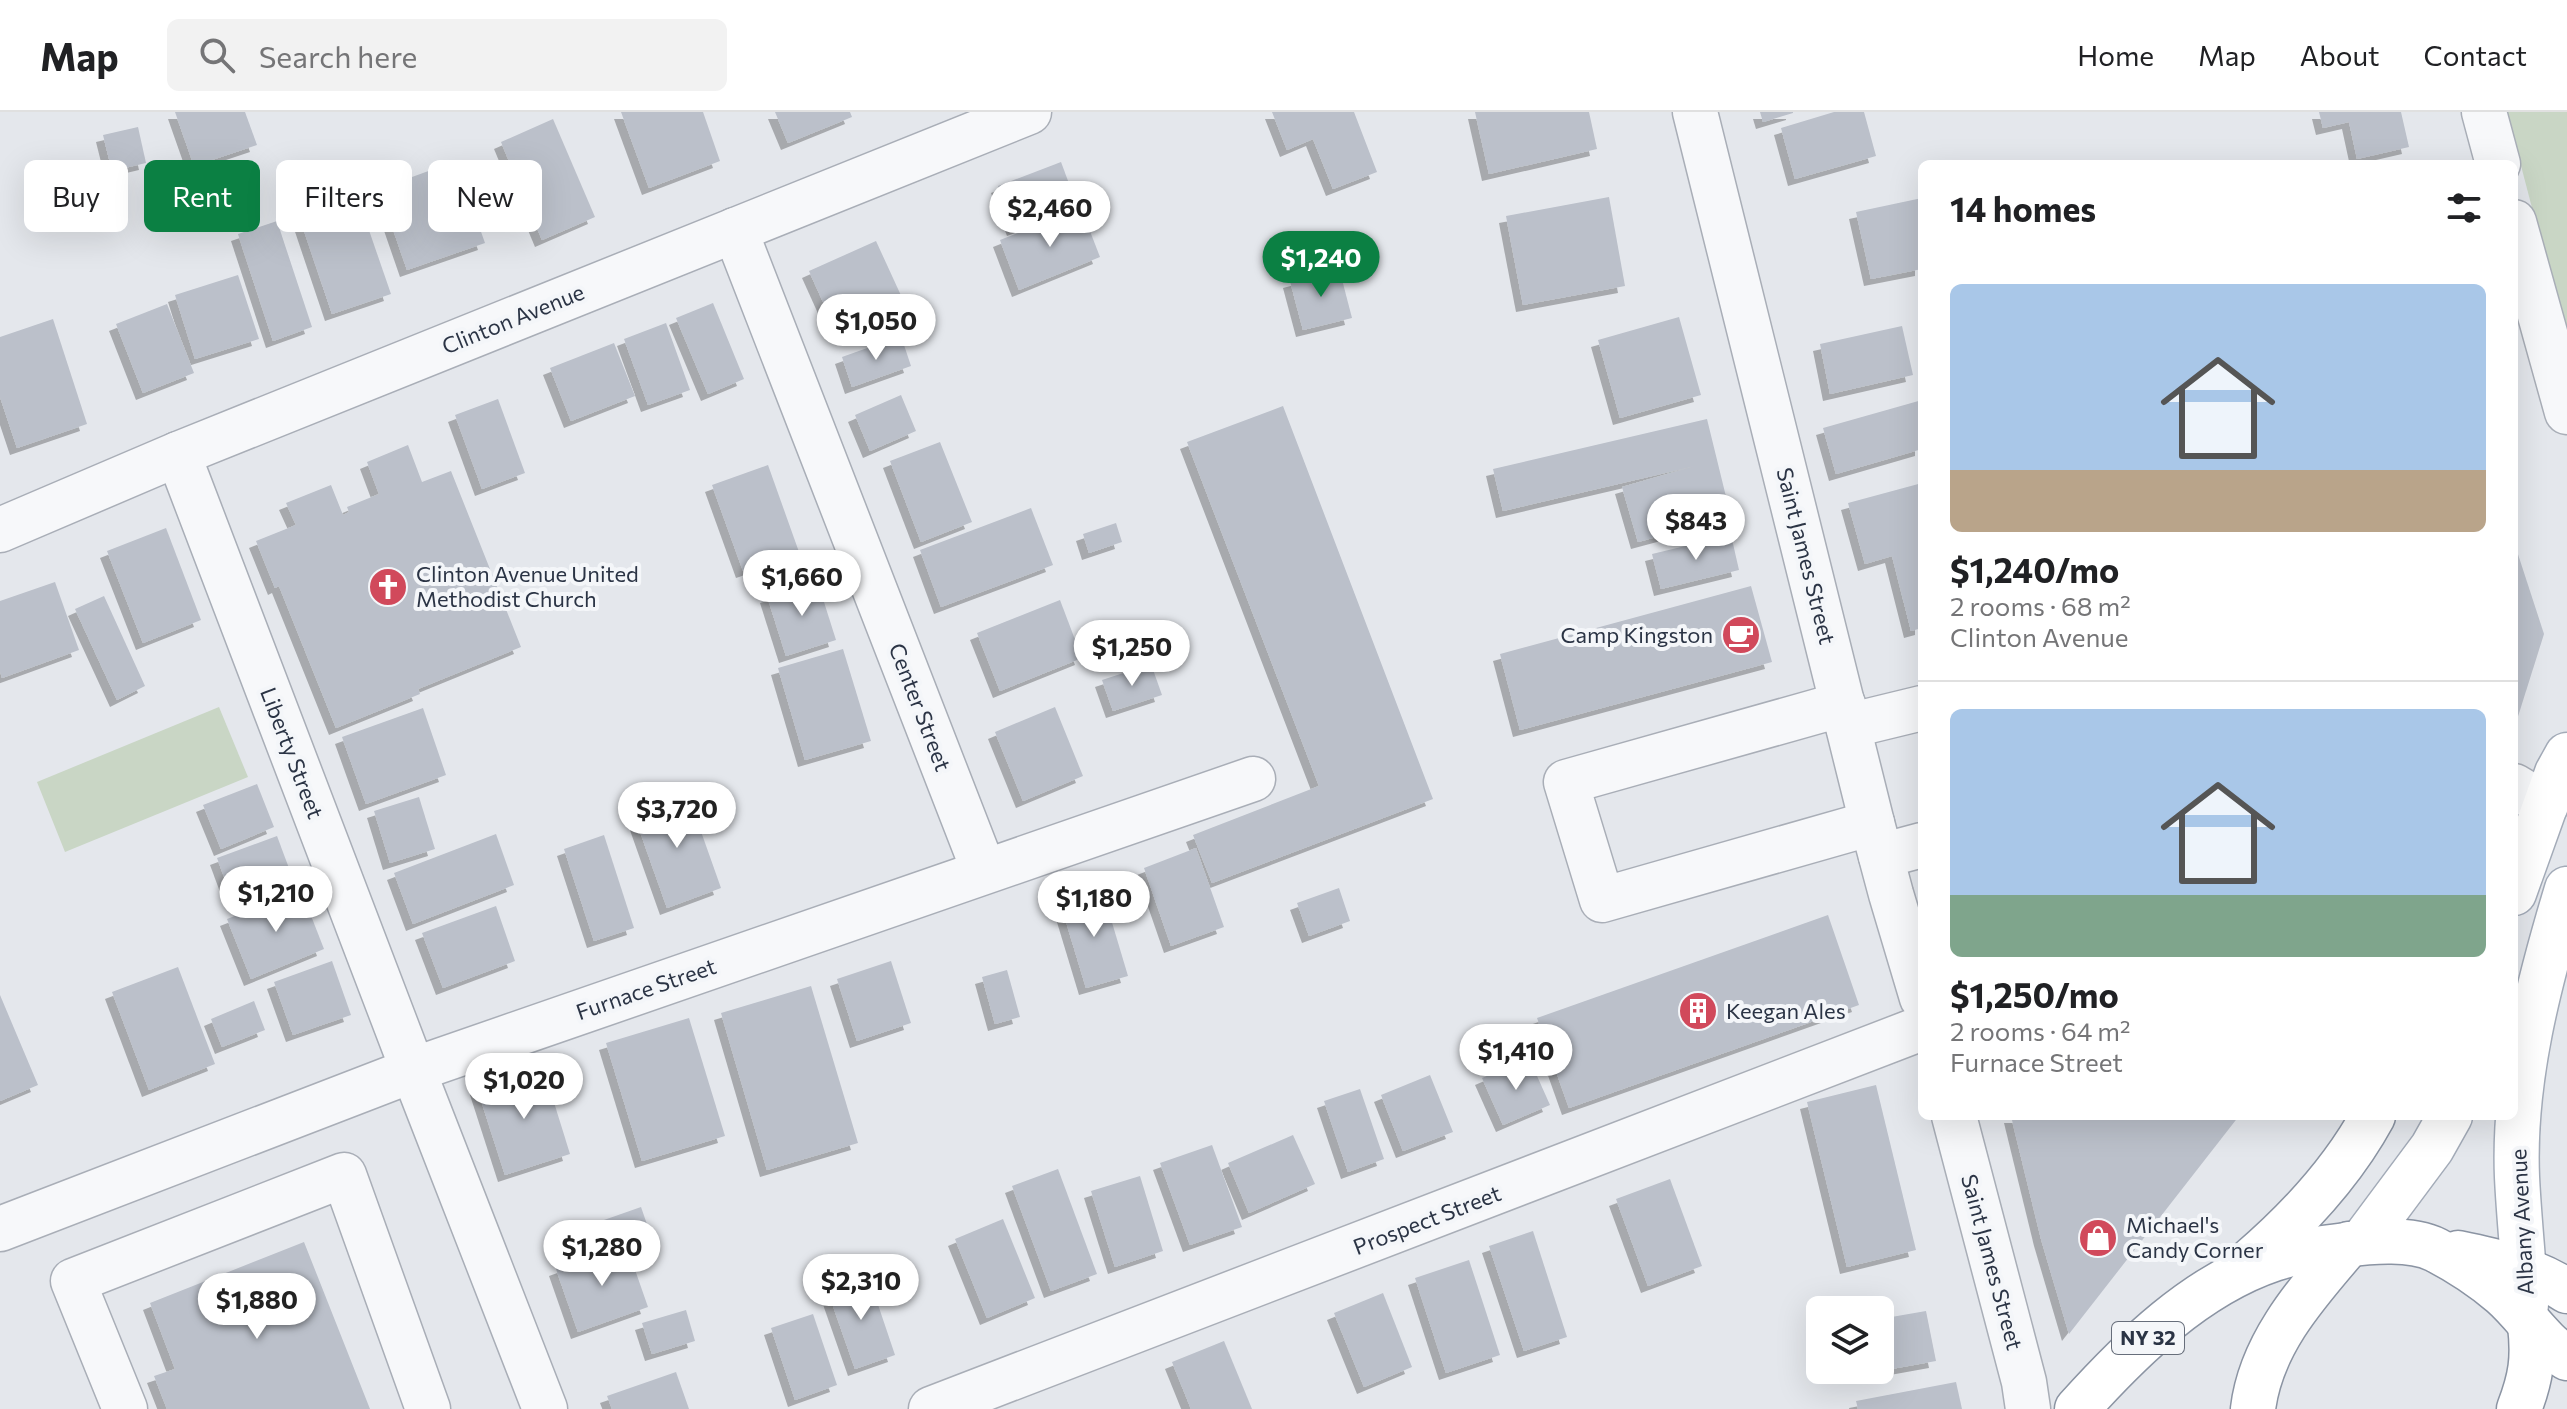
<!DOCTYPE html>
<html lang="en">
<head>
<meta charset="utf-8">
<style>
  :root { --surface:#fff; --page:#f2f2f2; --text:#202124; --muted:#757577; --line:#e0e0e0; --accent:#0b8043 }
  body { margin:0; font-family:Commissioner,sans-serif; background:var(--page); color:var(--text); height:100vh; display:flex; flex-direction:column; font-size:30px; white-space:nowrap }
  * { box-sizing:border-box; margin:0 }
  p { font-size:26px; color:var(--muted) }
  .icon { flex:none; width:44px; height:44px; fill:none; stroke:currentColor; stroke-width:2; stroke-linecap:round; stroke-linejoin:round }
  .map { position:relative; flex:1; overflow:hidden }
  .details { position:absolute; left:1918px; top:48px; width:600px; height:960px; display:flex; flex-direction:column; background:var(--surface); border-radius:12px; box-shadow:0 8px 32px #0002 }
  .details>* { flex:none }
  .top-card { position:absolute; left:24px; top:48px; width:760px; height:72px; display:flex; gap:16px }
  .controls { position:absolute; left:1806px; top:1184px; display:grid; gap:16px }
  .controls a { display:grid; place-items:center; width:88px; height:88px; border-radius:12px; background:var(--surface); box-shadow:0 8px 32px #0002; font-size:40px }
  .price { position:absolute; translate:-50% -68px; padding:0 18px; border-radius:28px; background:#fff; color:#222; font-size:26px; line-height:52px; filter:drop-shadow(0 2px 4px #0008) }
  .price::after { content:''; position:absolute; left:50%; top:48px; width:24px; height:18px; margin-left:-12px; background:inherit; clip-path:polygon(0 0,100% 0,50% 100%) }
  .price.active { background:var(--accent); color:#fff }
  ul { padding:0; list-style:none }
  li { display:grid; align-content:center; gap:16px; height:424px; padding:0 32px }
  li+li { border-top:2px solid var(--line) }
  li span { display:grid; place-items:center; height:248px; border-radius:12px; color:#555 }
  li>.icon { margin-inline-start:auto }
  span .icon { width:144px; height:144px; fill:#fffc; stroke-width:1 }
  li b { font-size:34px }
  h2 { display:flex; justify-content:space-between; align-items:center; height:96px; padding:0 32px; font-size:34px }
  .pill { padding:0 28px; border-radius:12px; background:var(--surface); box-shadow:0 8px 32px #0002; font-size:28px; line-height:72px }
  .pill.active { background:var(--accent); color:#fff }
  header { display:flex; align-items:center; gap:48px; box-sizing:border-box; height:112px; padding:0 40px; background:var(--surface); border-bottom:2px solid var(--line) }
  header strong { font-size:38px }
  nav { display:flex; gap:44px; margin-inline-start:auto; font-size:28px }
  .search { width:560px; height:72px; background:var(--page); display:flex; align-items:center; gap:20px; box-sizing:border-box; padding:0 28px; border-radius:12px; color:var(--muted); font-size:30px }
  .map>svg:first-child { display:block }
  .green { fill:#c9d6c5 }
  .building { fill:#bbc0ca; filter:url(#shadow) }
  .lines { fill:none; stroke-linecap:round; stroke-linejoin:round }
  .minor-casing { stroke:#a9aeb7; stroke-width:47 }
  .major-casing { stroke:#a3abb8; stroke-width:47 }
  .highway-casing { stroke:#8b94a3; stroke-width:47 }
  .minor { stroke:#f7f8fa; stroke-width:44 }
  .major { stroke:#fff; stroke-width:44 }
  .highway { stroke:#fff; stroke-width:44 }
  .labels { text-anchor:middle; stroke-width:8; stroke-linejoin:round; paint-order:stroke }
  .shield { fill:#f4f6f9; stroke:#676e7b; stroke-width:2 }
  .shield-label { font-size:20px; font-weight:bold; fill:#2b3445 }
  .street-label { font-size:22px; fill:#2b3445; stroke:#f4f6f9 }
  .poi-label { font-size:22px; fill:#2b3445; stroke:#f4f6f9; text-anchor:start }
</style>
</head>
<body>
<header>
<strong>Map</strong>
<div class="search"><svg class="icon" aria-label="search" viewBox="0 0 24 24"><circle cx="10" cy="10" r="6"/><path d="M15 15l6 6"/></svg>Search here</div>
<nav><a>Home</a><a>Map</a><a>About</a><a>Contact</a></nav>
</header>
<div class="map">
<svg width="2567" height="1297" viewBox="0 0 2567 1297">
  <defs>
    <filter id="shadow"><feDropShadow dx="-7" dy="7" stdDeviation="0" flood-color="#0004"/></filter>
  </defs>
  <rect width="100%" height="100%" fill="#e4e7ec"/>
  <g class="green">
    <polygon points="2507,0 2567,0 2567,230"/>
    <polygon points="219,595 248,665 65,740 37,670"/>
  </g>
  <g class="building">
    <polygon points="175,0 245,0 257,33 194,54"/>
    <polygon points="621,0 703,0 720,49 649,76"/>
    <polygon points="775,0 850,0 852,5 788,31"/>
    <polygon points="1272,0 1354,0 1377,60 1333,77 1313,27 1287,38"/>
    <polygon points="1475,0 1589,0 1597,37 1489,62"/>
    <polygon points="1760,0 1793,0 1793,1 1763,10"/>
    <polygon points="1834,0 1864,0 1876,44 1795,67 1781,16"/>
    <polygon points="2319,0 2401,0 2409,35 2357,47 2349,10 2323,16"/>
    <polygon points="553,7 595,105 542,128 501,30"/>
    <polygon points="138,15 146,51 112,59 103,23"/>
    <polygon points="456,49 485,131 407,158 379,77"/>
    <polygon points="1061,50 1077,93 1014,117 998,74"/>
    <polygon points="352,69 391,182 332,202 294,89"/>
    <polygon points="1609,85 1625,174 1523,193 1506,104"/>
    <polygon points="1922,86 1922,157 1871,167 1856,100"/>
    <polygon points="1081,96 1100,145 1019,178 1000,128"/>
    <polygon points="277,109 312,215 273,229 238,122"/>
    <polygon points="876,129 904,190 837,221 809,159"/>
    <polygon points="1339,156 1352,206 1303,218 1290,169"/>
    <polygon points="238,163 259,227 195,247 175,183"/>
    <polygon points="713,191 744,267 708,282 676,206"/>
    <polygon points="167,192 194,261 143,281 116,212"/>
    <polygon points="1679,205 1701,283 1620,306 1598,228"/>
    <polygon points="53,207 87,312 17,336 0,285 0,225"/>
    <polygon points="666,211 690,278 648,293 624,227"/>
    <polygon points="1902,214 1913,263 1830,282 1820,232"/>
    <polygon points="901,224 911,254 852,275 842,245"/>
    <polygon points="614,231 635,284 571,309 550,256"/>
    <polygon points="901,283 916,319 870,339 855,303"/>
    <polygon points="498,287 525,361 482,377 455,303"/>
    <polygon points="1922,288 1922,337 1836,362 1823,316"/>
    <polygon points="1283,294 1433,687 1212,771 1193,723 1319,674 1187,330"/>
    <polygon points="1707,307 1731,405 1638,430 1622,375 1695,354 1503,399 1493,357"/>
    <polygon points="940,330 972,410 921,430 890,349"/>
    <polygon points="408,333 422,370 451,359 521,535 418,577 420,582 336,616 279,474 275,476 256,429 296,413 286,391 331,373 343,403 349,400 347,395 379,382 367,350"/>
    <polygon points="768,353 799,440 743,459 712,373"/>
    <polygon points="1922,371 1922,516 1911,519 1892,444 1865,452 1848,391"/>
    <polygon points="1031,396 1053,453 941,495 920,438"/>
    <polygon points="1116,411 1122,430 1089,441 1083,422"/>
    <polygon points="166,416 201,508 143,531 107,439"/>
    <polygon points="1731,423 1739,458 1661,477 1652,442"/>
    <polygon points="2514,430 2544,522 2515,614 2514,613"/>
    <polygon points="817,468 836,528 786,544 767,484"/>
    <polygon points="55,470 79,538 2,566 0,559 0,489"/>
    <polygon points="1751,474 1772,550 1520,618 1500,542"/>
    <polygon points="104,484 145,574 117,588 75,497"/>
    <polygon points="1060,488 1082,546 1000,579 977,521"/>
    <polygon points="843,537 871,629 805,648 778,556"/>
    <polygon points="1151,552 1162,583 1113,599 1102,568"/>
    <polygon points="1055,595 1083,664 1023,689 995,620"/>
    <polygon points="423,596 446,663 366,692 342,625"/>
    <polygon points="257,672 274,715 221,737 203,693"/>
    <polygon points="687,680 721,776 667,796 633,700"/>
    <polygon points="419,685 435,737 390,751 374,699"/>
    <polygon points="496,722 514,773 413,812 394,761"/>
    <polygon points="604,723 634,816 594,829 564,737"/>
    <polygon points="277,724 293,767 233,789 217,746"/>
    <polygon points="1196,736 1224,815 1171,834 1144,756"/>
    <polygon points="1339,776 1350,809 1309,824 1297,791"/>
    <polygon points="1102,777 1128,864 1086,876 1060,790"/>
    <polygon points="301,778 324,837 251,867 227,807"/>
    <polygon points="496,794 515,849 443,876 422,821"/>
    <polygon points="1828,803 1859,893 1569,996 1537,906"/>
    <polygon points="332,849 351,903 293,923 274,870"/>
    <polygon points="891,849 911,911 857,929 837,867"/>
    <polygon points="178,855 215,952 149,978 112,880"/>
    <polygon points="1007,858 1020,905 995,912 982,865"/>
    <polygon points="811,874 858,1031 767,1058 721,901"/>
    <polygon points="0,883 38,973 0,989"/>
    <polygon points="254,889 265,918 222,935 211,907"/>
    <polygon points="689,906 725,1024 642,1049 606,931"/>
    <polygon points="1529,946 1550,993 1503,1013 1482,966"/>
    <polygon points="543,955 570,1042 505,1063 477,976"/>
    <polygon points="1430,963 1453,1020 1403,1039 1381,983"/>
    <polygon points="1876,973 1916,1138 1847,1155 1807,990"/>
    <polygon points="1360,977 1384,1047 1348,1060 1324,989"/>
    <polygon points="2011,1004 2239,1004 2069,1222 2041,1127"/>
    <polygon points="1293,1023 1315,1072 1249,1101 1228,1051"/>
    <polygon points="1212,1033 1242,1115 1190,1133 1160,1051"/>
    <polygon points="1058,1057 1097,1162 1051,1179 1012,1074"/>
    <polygon points="1140,1064 1163,1139 1115,1155 1091,1079"/>
    <polygon points="1670,1067 1702,1154 1648,1174 1616,1087"/>
    <polygon points="641,1095 650,1121 613,1134 604,1108"/>
    <polygon points="1003,1107 1035,1186 987,1206 955,1127"/>
    <polygon points="1533,1119 1567,1225 1524,1239 1489,1134"/>
    <polygon points="304,1130 370,1297 167,1297 154,1264 175,1257 150,1191"/>
    <polygon points="626,1132 648,1195 578,1220 556,1157"/>
    <polygon points="1469,1148 1500,1243 1446,1261 1415,1166"/>
    <polygon points="868,1163 895,1243 855,1257 827,1177"/>
    <polygon points="1383,1181 1412,1255 1364,1275 1334,1201"/>
    <polygon points="686,1198 695,1229 652,1242 642,1211"/>
    <polygon points="1926,1199 1936,1249 1886,1258 1880,1228 1880,1207"/>
    <polygon points="813,1202 837,1273 795,1288 771,1216"/>
    <polygon points="1224,1229 1252,1297 1191,1297 1172,1250"/>
    <polygon points="676,1260 689,1297 612,1297 607,1284"/>
    <polygon points="1956,1270 1962,1297 1858,1297 1856,1289"/>
  </g>
  <g class="lines">
    <defs>
      <g id="minor">
        <polyline points="1695,0 1872,711 1891,782 1922,886"/>
        <polyline points="2484,0 2498,52"/>
        <polyline points="2514,110 2567,300"/>
        <polyline points="735,118 984,759"/>
        <polyline points="178,342 413,958 545,1297"/>
        <polyline points="0,418 178,342 1029,0"/>
        <polyline points="1843,592 1566,670 1602,788 1872,711"/>
        <polyline points="1848,614 1922,596"/>
        <polyline points="2514,674 2546,693"/>
        <polyline points="1881,744 1922,733"/>
        <polyline points="1954,1004 2024,1270 2028,1297"/>
        <polyline points="0,1117 413,958 1253,667"/>
        <polyline points="125,1297 73,1169 344,1063 428,1297"/>
        <polyline points="931,1297 1922,916"/>
      </g>
      <g id="major">
        <polyline points="2514,781 2557,661 2567,643"/>
        <polyline points="2362,1130 2432,1036 2450,1004"/>
        <path d="M2526,1193C2524,1151 2519,1108 2517,1065C2513,968 2539,870 2567,777"/>
      </g>
      <g id="highway">
        <path d="M2458,1141C2497,1149 2533,1157 2567,1179"/>
        <path d="M2249,1150C2298,1108 2342,1061 2373,1004"/>
        <path d="M2077,1297C2131,1237 2196,1173 2274,1147C2298,1139 2321,1136 2346,1133C2372,1129 2412,1126 2436,1138C2459,1150 2482,1165 2502,1182C2525,1202 2541,1230 2567,1246"/>
        <path d="M2253,1297C2261,1231 2307,1181 2349,1132"/>
        <path d="M2519,1297C2531,1266 2534,1246 2530,1213"/>
      </g>
    </defs>
    <use href="#minor" class="minor-casing"/>
    <use href="#major" class="major-casing"/>
    <use href="#highway" class="highway-casing"/>
    <use href="#minor" class="minor"/>
    <use href="#major" class="major"/>
    <use href="#highway" class="highway"/>
  </g>
  <defs>
    <symbol id="church-disc" viewBox="-11 -11 22 22"><circle r="9.5" fill="#d1495b" stroke="#f4f6f9"/><path d="M-1.2-6h2.4v3.5h3.3v2.4h-3.3V6h-2.4V-.1h-3.3v-2.4h3.3Z" fill="#fff"/></symbol>
    <symbol id="cafe-disc" viewBox="-11 -11 22 22"><circle r="9.5" fill="#d1495b" stroke="#f4f6f9"/><path d="M-5.5-4.5H6V0H3Q3 3.5 0 3.5H-2.5Q-5.5 3.5-5.5 0ZM3-3.2v2h1.7v-2ZM-6 4.5H4V6H-6Z" fill="#fff"/></symbol>
    <symbol id="building-disc" viewBox="-11 -11 22 22"><circle r="9.5" fill="#d1495b" stroke="#f4f6f9"/><path d="M-4-6H4V6H1V3H-1V6H-4ZM-2.5-4.3h1.7v1.8h-1.7ZM.8-4.3h1.7v1.8H.8ZM-2.5-1h1.7V.8h-1.7ZM.8-1h1.7V.8H.8Z" fill="#fff"/></symbol>
    <symbol id="shop-disc" viewBox="-11 -11 22 22"><circle r="9.5" fill="#d1495b" stroke="#f4f6f9"/><path d="M-5-2.5h2.3a2.7 3.5 0 0 1 5.4 0H5L5.5 6h-11ZM-1.5-2.5h3a1.5 2.3 0 0 0-3 0Z" fill="#fff"/></symbol>
  </defs>
  <g fill-rule="evenodd">
    <use href="#church-disc" x="366" y="453" width="44" height="44"/>
    <use href="#cafe-disc" x="1719" y="501" width="44" height="44"/>
    <use href="#building-disc" x="1676" y="877" width="44" height="44"/>
    <use href="#shop-disc" x="2076" y="1104" width="44" height="44"/>
  </g>
  <g class="labels">
    <rect class="shield" x="2112" y="1210" width="72" height="32" rx="6"/>
    <g class="shield-label">
      <text x="2148" y="1233">NY 32</text>
    </g>
    <g class="street-label">
      <text transform="translate(513 207) rotate(-22)" y="8">Clinton Avenue</text>
      <text transform="translate(1806 444) rotate(76)" y="8">Saint James Street</text>
      <text transform="translate(920 595) rotate(69)" y="8">Center Street</text>
      <text transform="translate(292 641) rotate(69)" y="8">Liberty Street</text>
      <text transform="translate(646 877) rotate(-19)" y="8">Furnace Street</text>
      <text transform="translate(1427 1108) rotate(-21)" y="8">Prospect Street</text>
      <text transform="translate(2522 1110) rotate(-93)" y="8">Albany Avenue</text>
      <text transform="translate(1992 1150) rotate(75)" y="8">Saint James Street</text>
    </g>
    <g class="poi-label">
      <text x="416" y="470">Clinton Avenue United<tspan x="416" dy="25">Methodist Church</tspan></text>
      <text x="1713" y="531" text-anchor="end">Camp Kingston</text>
      <text x="1726" y="907">Keegan Ales</text>
      <text x="2126" y="1121">Michael's<tspan x="2126" dy="25">Candy Corner</tspan></text>
    </g>
  </g>
</svg>
<div class="controls">
<a><svg class="icon" aria-label="layers" viewBox="0 0 24 24"><path d="M12 4l9 5-9 5-9-5zM3 14l9 5 9-5"/></svg></a>
</div>
<b class="price" style="left:1050px;top:137px">$2,460</b>
<b class="price active" style="left:1321px;top:187px">$1,240</b>
<b class="price" style="left:876px;top:250px">$1,050</b>
<b class="price" style="left:1696px;top:450px">$843</b>
<b class="price" style="left:802px;top:506px">$1,660</b>
<b class="price" style="left:1132px;top:576px">$1,250</b>
<b class="price" style="left:677px;top:738px">$3,720</b>
<b class="price" style="left:276px;top:822px">$1,210</b>
<b class="price" style="left:1094px;top:827px">$1,180</b>
<b class="price" style="left:1516px;top:980px">$1,410</b>
<b class="price" style="left:524px;top:1009px">$1,020</b>
<b class="price" style="left:602px;top:1176px">$1,280</b>
<b class="price" style="left:861px;top:1210px">$2,310</b>
<b class="price" style="left:257px;top:1229px">$1,880</b>
<div class="top-card">
<a class="pill">Buy</a>
<a class="pill active">Rent</a>
<a class="pill">Filters</a>
<a class="pill">New</a>
</div>
<section class="details">
<h2>14 homes<svg class="icon" aria-label="filters" viewBox="0 0 24 24"><path d="M4 7h16M4 17h16"/><circle cx="9" cy="7" r="2"/><circle cx="15" cy="17" r="2"/></svg></h2>
<ul>
<li><span style="background:linear-gradient(#a9c7e8 75%,#b9a48a 0)"><svg class="icon" aria-label="home" viewBox="0 0 24 24"><path d="M3 11l9-7 9 7M6 9v11h12V9"/></svg></span><div><b>$1,240/mo</b><p>2 rooms · 68 m²</p><p>Clinton Avenue</p></div></li>
<li><span style="background:linear-gradient(#a9c7e8 75%,#7fa58c 0)"><svg class="icon" aria-label="home" viewBox="0 0 24 24"><path d="M3 11l9-7 9 7M6 9v11h12V9"/></svg></span><div><b>$1,250/mo</b><p>2 rooms · 64 m²</p><p>Furnace Street</p></div></li>
</ul>
</section>
</div>
</body>
</html>
